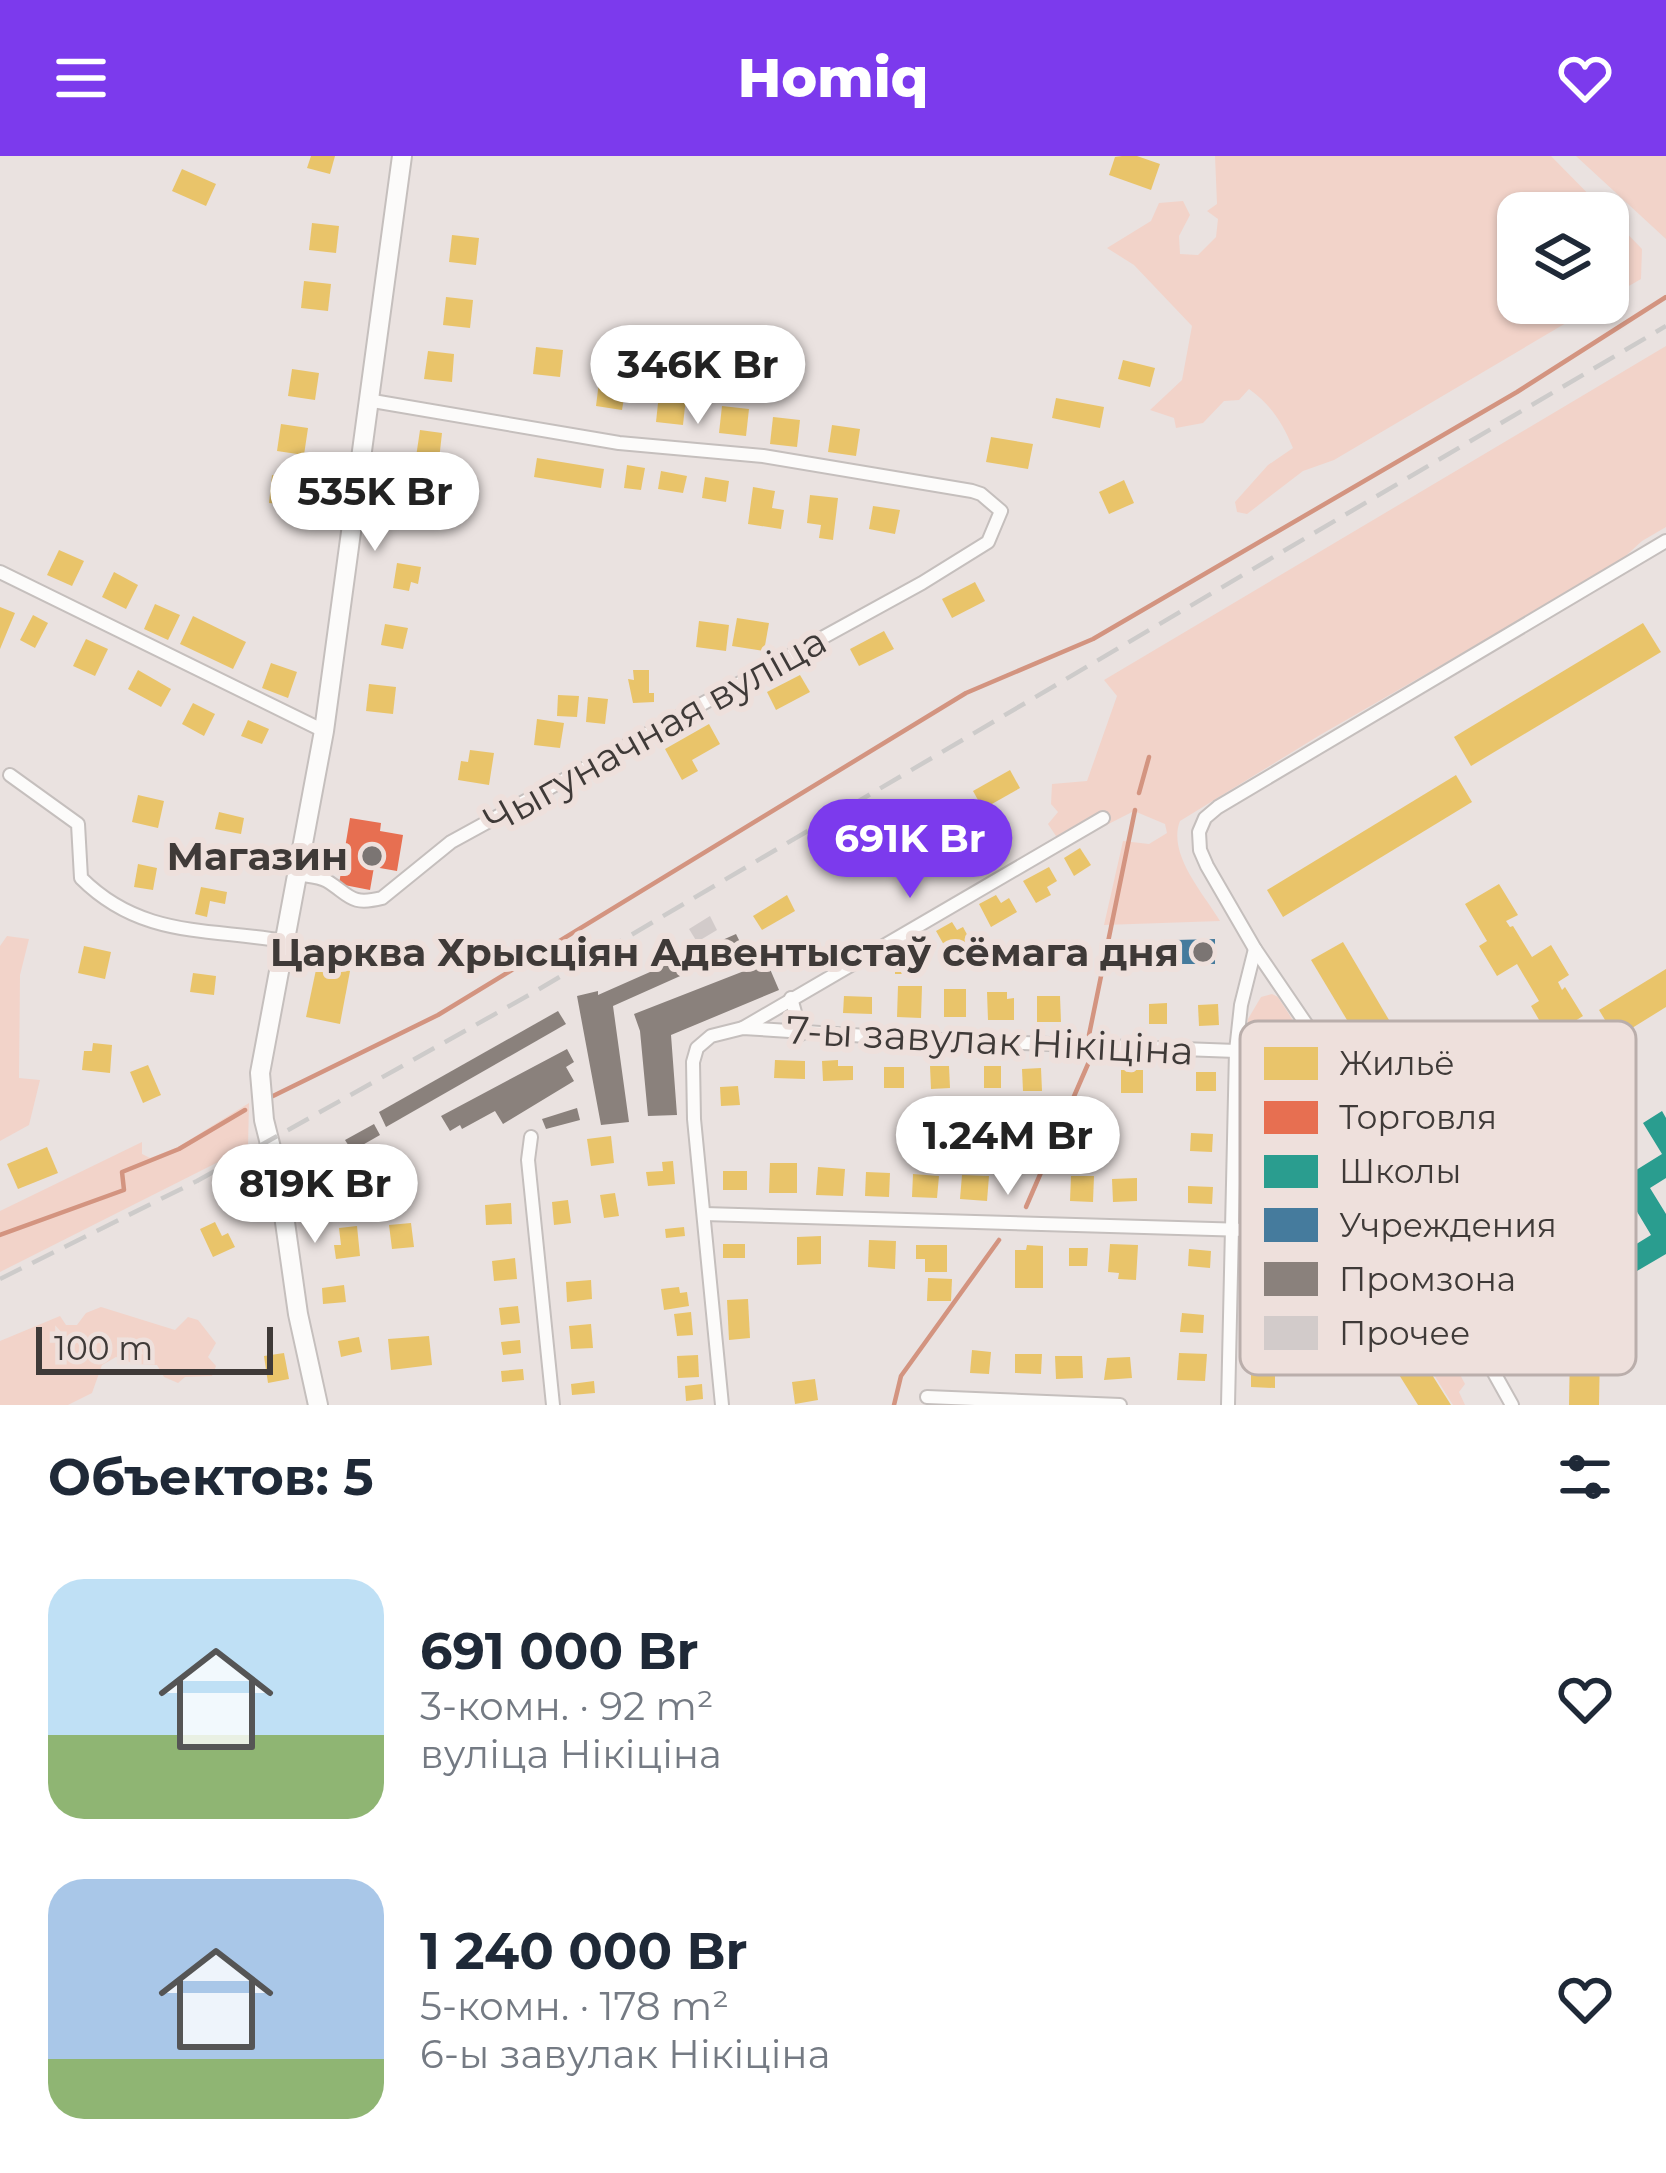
<!DOCTYPE html>
<html lang="ru">
<head>
<meta charset="utf-8">
<style>
  :root { --surface:#fff; --page:#f2f2f3; --text:#1f2937; --muted:#747a83; --accent:#7c3aed }
  body { margin:0; font-family:Montserrat,sans-serif; background:var(--page); color:var(--text); height:100vh; display:flex; flex-direction:column; font-size:45px; white-space:nowrap }
  * { box-sizing:border-box; margin:0 }
  p { font-size:39px; color:var(--muted) }
  .icon { flex:none; width:66px; height:66px; fill:none; stroke:currentColor; stroke-width:2; stroke-linecap:round; stroke-linejoin:round }
  .map { position:relative; height:1249px; overflow:hidden }
  .sheet { display:flex; flex-direction:column; background:var(--surface); flex:1 }
  .sheet>* { flex:none }
  .fabs { position:absolute; left:1497px; top:36px; display:grid; gap:24px }
  .fabs a { display:grid; place-items:center; width:132px; height:132px; border-radius:24px; background:var(--surface); box-shadow:0 3px 9px #0004; font-size:60px }
  .scale { position:absolute; left:36px; bottom:30px; width:237px; box-sizing:border-box; padding-left:12px; border:6px solid #3f3a38; border-top:0; font-size:33px; line-height:42px; white-space:nowrap; color:#3f3a38; -webkit-text-stroke:9px #eee0dc; paint-order:stroke }
  .price { position:absolute; translate:-50% -102px; padding:0 27px; border-radius:42px; background:#fff; color:#222; font-size:39px; line-height:78px; filter:drop-shadow(0 3px 6px #0008) }
  .price::after { content:''; position:absolute; left:50%; top:72px; width:36px; height:27px; margin-left:-18px; background:inherit; clip-path:polygon(0 0,100% 0,50% 100%) }
  .price.current { background:var(--accent); color:#fff }
  ul { padding:0; list-style:none }
  li { display:flex; align-items:center; gap:36px; height:300px; padding:0 48px }
  li span { display:grid; place-items:center; flex:none; width:336px; height:240px; border-radius:36px; color:#555 }
  li>.icon { margin-inline-start:auto }
  span .icon { width:144px; height:144px; fill:#fffc; stroke-width:1 }
  li b { font-size:51px }
  h2 { display:flex; justify-content:space-between; align-items:center; height:144px; padding:0 48px; font-size:51px }
  header { display:flex; justify-content:space-between; align-items:center; height:156px; padding:0 48px; background:var(--accent); color:#fff; font-size:54px; font-weight:800 }
  .map>svg:first-child { display:block }
  .green { fill:#f2d3c9 }
  .homes { fill:#e9c46a }
  .shops { fill:#e76f51 }
  .schools { fill:#2a9d8f }
  .public { fill:#457b9d }
  .industry { fill:#8a817c }
  .lines { fill:none; stroke-linecap:round; stroke-linejoin:round }
  .stream { stroke:#d39480; stroke-width:4.5 }
  .building { fill:#d2cbca }
  .street-casing { stroke:#c5bfbd; stroke-width:16 }
  .secondary-casing { stroke:#c5bfbd; stroke-width:22 }
  .street { stroke:#fcfbfa; stroke-width:12 }
  .secondary { stroke:#fcfbfa; stroke-width:18 }
  .rail { stroke:#cdcbca; stroke-width:4.5; stroke-dasharray:24 12; stroke-linecap:butt }
  .poi-dot { fill:#7b7573; stroke:#eee0dc; stroke-width:4.5 }
  .labels { text-anchor:middle; stroke-width:12; stroke-linejoin:round; paint-order:stroke }
  .street-label { font-size:39px; fill:#3f3a38; stroke:#eee0dc }
  .poi-label { font-size:39px; font-weight:bold; fill:#3f3a38; stroke:#eee0dc; text-anchor:end }
  .key { fill:#eee0dc; stroke:#baaeab; stroke-width:3 }
  .key-label { font-size:33px; fill:#3f3a38 }
</style>
</head>
<body>
<header><svg class="icon" aria-label="menu" viewBox="0 0 24 24"><path d="M4 6h16M4 12h16M4 18h16"/></svg>Homiq<svg class="icon" aria-label="heart" viewBox="0 0 24 24"><path d="M12 20l-8-8c-3-5 5-10 8-4 3-6 11-1 8 4z"/></svg></header>
<div class="map">
<svg width="1666" height="1249" viewBox="0 0 1666 1249">
  <rect width="100%" height="100%" fill="#eae2e0"/>
  <g class="green">
    <path d="M1215,0H1551L1607,57H1518V147H1600L1334,304L1303,315L1247,358L1237,356L1235,346L1268,309L1293,292C1282,266 1272,250 1249,233L1239,244L1224,245L1203,267L1176,272L1174,262L1150,254L1182,224L1192,170L1134,109L1107,92L1151,65L1159,47L1183,45L1190,59L1179,80L1180,98L1198,99L1216,81L1218,63L1207,55L1217,48Z"/>
    <polygon points="1576,0 1666,0 1666,83"/>
    <polygon points="1608,58 1642,93 1641,123 1608,142"/>
    <path d="M1666,190V371L1642,385L1617,408L1320,579L1180,665C1167,698 1204,738 1220,765L1104,769L1123,685L1149,688L1167,677L1165,668L1134,655L1083,681L1056,680L1048,668L1058,656L1051,648L1052,628L1087,625L1117,540L1104,524Z"/>
    <polygon points="7,780 29,783 20,819 19,922 40,924 29,969 0,985 0,790"/>
    <polygon points="1272,838 1278,841 1326,916 1244,912 1248,863 1261,841"/>
    <polygon points="1335,938 1353,971 1367,1017 1444,1150 1444,1188 1465,1228 1459,1236 1465,1249 1453,1249 1335,1061"/>
    <polygon points="249,947 248,991 0,1116 0,1055 142,986 142,998 150,1002 178,991"/>
    <polygon points="101,1151 175,1174 188,1161 198,1164 216,1187 208,1201 216,1210 212,1220 185,1221 178,1227 164,1221 157,1209 135,1208 116,1201 102,1209 92,1237 68,1249 0,1249 0,1185 60,1160 66,1169 77,1169 86,1157"/>
  </g>
  <g class="homes">
    <polygon points="311,0 335,0 330,18 307,12"/>
    <polygon points="1122,0 1137,0 1160,8 1151,34 1109,19 1115,1"/>
    <polygon points="182,13 216,28 206,50 172,35"/>
    <polygon points="312,67 339,70 336,97 309,94"/>
    <polygon points="452,79 479,82 476,109 449,106"/>
    <polygon points="304,125 331,128 328,155 301,152"/>
    <polygon points="446,141 473,144 470,172 443,169"/>
    <polygon points="536,191 563,194 560,221 533,218"/>
    <polygon points="428,195 454,198 452,226 424,223"/>
    <polygon points="1123,204 1155,212 1150,231 1118,223"/>
    <polygon points="292,213 319,217 315,244 288,240"/>
    <polygon points="599,226 626,230 622,254 596,250"/>
    <polygon points="659,238 686,241 683,269 656,266"/>
    <polygon points="1056,242 1104,251 1100,272 1052,262"/>
    <polygon points="722,250 749,253 746,280 719,277"/>
    <polygon points="773,261 800,264 797,291 770,288"/>
    <polygon points="281,268 308,272 304,299 277,295"/>
    <polygon points="832,269 860,273 856,300 828,296"/>
    <polygon points="420,274 442,277 439,304 416,301"/>
    <polygon points="991,281 1033,288 1028,313 986,306"/>
    <polygon points="537,302 604,313 601,332 534,321"/>
    <polygon points="627,309 645,312 641,334 624,332"/>
    <polygon points="661,315 687,320 683,337 658,333"/>
    <polygon points="272,319 299,322 296,350 269,347"/>
    <polygon points="705,321 729,325 726,346 702,342"/>
    <polygon points="1124,324 1134,347 1109,358 1099,336"/>
    <polygon points="411,331 435,335 431,359 406,355"/>
    <polygon points="753,331 775,335 772,352 784,354 781,373 748,368"/>
    <polygon points="810,339 838,342 833,384 819,382 821,369 807,367"/>
    <polygon points="873,350 900,354 895,378 869,373"/>
    <polygon points="59,394 84,405 72,430 47,419"/>
    <polygon points="397,407 421,411 418,428 411,426 409,435 393,432"/>
    <polygon points="114,416 138,429 126,453 102,441"/>
    <polygon points="975,426 985,445 952,462 942,443"/>
    <polygon points="155,448 180,459 168,484 144,473"/>
    <polygon points="0,451 15,457 0,493"/>
    <polygon points="33,459 48,467 35,492 20,484"/>
    <polygon points="193,460 246,486 233,513 180,488"/>
    <polygon points="737,462 769,467 764,495 732,490"/>
    <polygon points="699,465 729,469 726,495 696,491"/>
    <polygon points="1643,467 1661,496 1471,610 1454,581"/>
    <polygon points="385,468 408,472 403,493 381,489"/>
    <polygon points="884,475 894,493 859,510 850,493"/>
    <polygon points="86,483 108,493 95,520 73,510"/>
    <polygon points="271,507 297,516 288,542 262,532"/>
    <polygon points="138,514 171,533 161,551 128,533"/>
    <polygon points="633,514 649,514 649,537 654,537 654,546 633,547 628,523 634,524"/>
    <polygon points="800,519 810,536 776,554 767,536"/>
    <polygon points="369,528 396,531 393,558 366,555"/>
    <polygon points="558,539 579,540 577,561 557,560"/>
    <polygon points="588,541 608,543 605,568 586,566"/>
    <polygon points="193,547 215,558 204,580 182,568"/>
    <polygon points="537,563 564,567 560,592 534,589"/>
    <polygon points="248,564 269,573 262,588 241,580"/>
    <polygon points="709,568 720,588 692,604 698,615 682,624 665,593"/>
    <polygon points="470,594 494,597 489,629 458,624 461,605 468,606"/>
    <polygon points="1010,614 1020,632 983,653 973,635"/>
    <polygon points="1456,619 1472,646 1283,761 1267,734"/>
    <polygon points="138,639 164,645 158,672 132,666"/>
    <polygon points="219,656 244,662 241,678 215,673"/>
    <polygon points="900,676 909,694 873,713 863,696"/>
    <polygon points="1080,692 1091,709 1074,720 1064,702"/>
    <polygon points="138,708 157,712 153,734 134,731"/>
    <polygon points="1049,711 1057,725 1047,731 1051,739 1036,747 1023,725"/>
    <polygon points="1499,728 1518,759 1506,765 1510,771 1513,770 1532,801 1551,789 1569,819 1558,826 1562,834 1565,831 1583,860 1549,881 1531,850 1539,845 1517,808 1497,820 1479,790 1487,785 1465,748"/>
    <polygon points="201,731 227,736 225,748 210,745 207,761 195,758"/>
    <polygon points="787,739 795,755 762,774 753,760"/>
    <polygon points="996,739 1001,747 1009,742 1017,756 991,771 979,748"/>
    <polygon points="952,766 957,774 963,771 970,784 948,796 936,775"/>
    <polygon points="1343,786 1402,886 1371,904 1311,804"/>
    <polygon points="84,790 111,796 105,823 78,817"/>
    <polygon points="918,799 919,818 895,818 895,800"/>
    <polygon points="317,809 350,815 340,868 306,861"/>
    <polygon points="1666,813 1666,851 1616,882 1599,854"/>
    <polygon points="193,817 216,820 214,839 190,836"/>
    <polygon points="898,830 922,830 921,862 897,861"/>
    <rect x="944" y="833" width="22" height="28"/>
    <polygon points="987,836 1007,836 1007,843 1014,842 1014,864 988,864"/>
    <polygon points="844,840 872,841 872,858 843,857"/>
    <polygon points="1037,840 1060,840 1061,866 1037,866"/>
    <polygon points="1167,847 1167,868 1149,868 1149,848"/>
    <polygon points="1218,848 1219,869 1199,870 1198,849"/>
    <polygon points="93,887 112,889 110,917 82,914 84,895 92,895"/>
    <polygon points="775,904 805,905 805,923 774,922"/>
    <polygon points="838,904 838,910 853,910 853,924 823,925 822,905"/>
    <polygon points="148,909 161,939 143,947 130,916"/>
    <polygon points="930,910 949,910 950,932 931,933"/>
    <rect x="984" y="910" width="17" height="22"/>
    <rect x="884" y="911" width="20" height="21"/>
    <polygon points="1041,912 1042,935 1023,935 1022,913"/>
    <rect x="1121" y="914" width="22" height="23"/>
    <rect x="1196" y="916" width="20" height="19"/>
    <polygon points="738,930 740,949 721,950 720,931"/>
    <polygon points="1191,977 1213,978 1212,996 1190,995"/>
    <polygon points="611,980 614,1007 591,1010 587,983"/>
    <polygon points="996,983 1027,985 1026,1006 995,1004"/>
    <polygon points="47,991 58,1017 18,1033 7,1008"/>
    <polygon points="673,1005 675,1028 648,1030 646,1016 663,1015 662,1006"/>
    <polygon points="770,1007 797,1007 797,1037 769,1037"/>
    <polygon points="818,1011 845,1013 843,1040 816,1039"/>
    <rect x="723" y="1015" width="24" height="19"/>
    <polygon points="866,1016 890,1017 889,1041 865,1040"/>
    <polygon points="913,1018 939,1020 937,1042 912,1041"/>
    <polygon points="962,1019 989,1020 987,1045 960,1043"/>
    <polygon points="1071,1020 1094,1020 1093,1046 1070,1045"/>
    <polygon points="1137,1022 1137,1045 1113,1046 1112,1023"/>
    <polygon points="1188,1030 1213,1031 1212,1048 1188,1047"/>
    <polygon points="615,1037 619,1060 604,1062 600,1039"/>
    <polygon points="568,1044 571,1067 554,1069 552,1046"/>
    <polygon points="511,1047 512,1068 486,1069 485,1049"/>
    <polygon points="215,1066 222,1080 228,1077 235,1091 213,1101 200,1073"/>
    <polygon points="411,1067 414,1091 392,1093 389,1069"/>
    <polygon points="357,1070 360,1100 336,1103 334,1089 341,1089 339,1072"/>
    <polygon points="684,1071 685,1080 666,1082 665,1073"/>
    <polygon points="1343,1077 1451,1249 1418,1249 1319,1091"/>
    <polygon points="821,1080 821,1108 797,1109 797,1081"/>
    <polygon points="869,1084 896,1085 895,1113 868,1111"/>
    <rect x="723" y="1088" width="22" height="14"/>
    <polygon points="1110,1088 1138,1089 1136,1124 1118,1123 1119,1117 1108,1116"/>
    <polygon points="916,1089 947,1089 947,1116 925,1116 925,1103 916,1103"/>
    <polygon points="1027,1089 1043,1090 1043,1132 1015,1132 1015,1094 1026,1094"/>
    <polygon points="1069,1092 1088,1092 1087,1110 1069,1110"/>
    <polygon points="1189,1093 1211,1095 1210,1112 1188,1110"/>
    <polygon points="515,1102 517,1123 494,1125 492,1105"/>
    <polygon points="928,1122 952,1123 951,1145 927,1145"/>
    <polygon points="591,1124 592,1143 567,1146 566,1126"/>
    <polygon points="344,1129 346,1146 323,1148 322,1132"/>
    <polygon points="679,1131 680,1137 687,1136 689,1150 664,1154 661,1133"/>
    <polygon points="1571,1137 1601,1138 1599,1249 1569,1249"/>
    <polygon points="748,1143 750,1182 729,1184 727,1144"/>
    <polygon points="518,1150 520,1167 501,1169 499,1152"/>
    <polygon points="691,1156 693,1179 677,1180 674,1158"/>
    <polygon points="1182,1157 1204,1159 1203,1177 1180,1176"/>
    <polygon points="591,1168 593,1192 571,1193 569,1170"/>
    <polygon points="429,1180 432,1209 391,1214 388,1183"/>
    <polygon points="359,1181 362,1196 341,1201 338,1185"/>
    <polygon points="520,1184 521,1197 503,1199 501,1186"/>
    <polygon points="972,1194 991,1196 989,1218 970,1217"/>
    <polygon points="284,1197 289,1223 268,1227 264,1200"/>
    <polygon points="1179,1197 1207,1198 1205,1225 1177,1224"/>
    <polygon points="1015,1198 1042,1198 1041,1218 1015,1217"/>
    <polygon points="698,1199 699,1221 678,1222 677,1200"/>
    <polygon points="1055,1200 1082,1200 1083,1222 1056,1223"/>
    <polygon points="1130,1201 1132,1222 1104,1224 1107,1202"/>
    <polygon points="1251,1208 1275,1209 1275,1232 1251,1231"/>
    <polygon points="523,1213 524,1224 502,1226 501,1215"/>
    <polygon points="815,1223 818,1244 795,1248 792,1226"/>
    <polygon points="594,1225 595,1237 572,1239 571,1228"/>
    <polygon points="702,1228 703,1243 686,1245 685,1230"/>
  </g>
  <polygon class="shops" points="350,662 381,667 380,675 403,679 397,715 374,711 370,734 339,728"/>
  <polygon class="schools" points="1662,955 1666,962 1666,1022 1650,1032 1666,1058 1666,1098 1637,1115 1625,1095 1651,1079 1621,1029 1610,1035 1594,1010 1620,995 1633,1016 1662,998 1643,967"/>
  <polygon class="public" points="1215,783 1215,808 1175,808 1175,784"/>
  <g class="industry">
    <polygon points="736,778 743,792 613,850 629,966 601,969 577,840 598,835 598,839"/>
    <polygon points="767,806 779,834 671,879 677,959 648,960 640,875 634,858"/>
    <polygon points="558,855 566,868 386,971 379,956"/>
    <polygon points="567,893 574,906 566,911 574,925 503,968 495,955 462,973 460,969 450,975 441,960"/>
    <polygon points="577,952 580,964 546,973 542,963"/>
    <polygon points="374,968 380,979 352,995 345,984"/>
  </g>
  <g class="lines">
    <g class="stream">
      <polyline points="1139,637 1149,601"/>
      <polyline points="1089,879 1135,654"/>
      <polyline points="273,940 438,859 966,537 1093,483 1517,236 1666,141"/>
      <polyline points="1026,1051 1088,908"/>
      <polyline points="0,1079 124,1034 122,1016 179,993 245,954"/>
      <polyline points="894,1249 901,1220 999,1084"/>
    </g>
  </g>
  <polygon class="building" points="710,760 717,774 697,786 689,773"/>
  <g class="lines">
    <defs>
      <g id="street">
        <polyline points="0,416 324,575"/>
        <path d="M10,619L78,668L81,722C141,782 207,772 284,785"/>
        <path d="M297,718C306,720 319,720 327,725C350,739 350,750 382,742L451,686L922,427L988,386L1001,355L981,338L972,335L763,300L619,287L367,244"/>
        <polyline points="791,842 801,878"/>
        <polyline points="743,872 1103,662"/>
        <polyline points="531,981 528,1004 553,1249"/>
        <polyline points="704,1058 1310,1076"/>
        <polyline points="927,1241 1120,1249"/>
        <polyline points="722,1249 694,963 693,906 697,892 711,880 743,872 914,883 1236,895"/>
        <polyline points="1228,1249 1236,895 1241,849 1255,793"/>
        <polyline points="1512,1249 1389,1029 1364,967 1330,903 1255,793 1207,710 1200,694 1199,676 1205,662 1218,651 1666,385"/>
      </g>
      <polyline id="secondary" points="318,1249 298,1158 279,1024 264,964 260,917 324,575 402,0"/>
    </defs>
    <use href="#street" class="street-casing"/>
    <use href="#secondary" class="secondary-casing"/>
    <use href="#street" class="street"/>
    <use href="#secondary" class="secondary"/>
    <polyline class="rail" points="0,1123 197,1025 529,839 1666,170"/>
  </g>
  <g class="poi-dot">
    <circle cx="372" cy="700" r="12"/>
    <circle cx="1203" cy="796" r="12"/>
  </g>
  <g class="labels">
    <g class="street-label">
      <text transform="translate(655 574) rotate(-29)" y="14">Чыгуначная вуліца</text>
      <text transform="translate(990 884) rotate(3)" y="14">7-ы завулак Нікіціна</text>
    </g>
    <g class="poi-label">
      <text x="348" y="714">Магазин</text>
      <text x="1179" y="810">Царква Хрысціян Адвентыстаў сёмага дня</text>
    </g>
  </g>
  <rect x="1240" y="865" width="396" height="354" rx="18" class="key"/>
  <rect x="1264" y="891" width="54" height="33" fill="#e9c46a"/>
  <rect x="1264" y="945" width="54" height="33" fill="#e76f51"/>
  <rect x="1264" y="999" width="54" height="33" fill="#2a9d8f"/>
  <rect x="1264" y="1052" width="54" height="34" fill="#457b9d"/>
  <rect x="1264" y="1106" width="54" height="34" fill="#8a817c"/>
  <rect x="1264" y="1160" width="54" height="34" fill="#d2cbca"/>
  <g class="key-label">
    <text x="1339" y="919">Жильё</text>
    <text x="1339" y="973">Торговля</text>
    <text x="1339" y="1027">Школы</text>
    <text x="1339" y="1081">Учреждения</text>
    <text x="1339" y="1135">Промзона</text>
    <text x="1339" y="1189">Прочее</text>
  </g>
</svg>
<div class="fabs">
<a><svg class="icon" aria-label="layers" viewBox="0 0 24 24"><path d="M12 4l9 5-9 5-9-5zM3 14l9 5 9-5"/></svg></a>
</div>
<div class="scale">100 m</div>
<b class="price" style="left:698px;top:271px">346K Br</b>
<b class="price" style="left:375px;top:398px">535K Br</b>
<b class="price current" style="left:910px;top:745px">691K Br</b>
<b class="price" style="left:1008px;top:1042px">1.24M Br</b>
<b class="price" style="left:315px;top:1090px">819K Br</b>
</div>
<section class="sheet">
<h2>Объектов: 5<svg class="icon" aria-label="filters" viewBox="0 0 24 24"><path d="M4 7h16M4 17h16"/><circle cx="9" cy="7" r="2"/><circle cx="15" cy="17" r="2"/></svg></h2>
<ul>
<li><span style="background:linear-gradient(#bfe0f5 65%,#8fb573 0)"><svg class="icon" aria-label="home" viewBox="0 0 24 24"><path d="M3 11l9-7 9 7M6 9v11h12V9"/></svg></span><div><b>691 000 Br</b><p>3-комн. · 92 m²</p><p>вуліца Нікіціна</p></div><svg class="icon" aria-label="heart" viewBox="0 0 24 24"><path d="M12 20l-8-8c-3-5 5-10 8-4 3-6 11-1 8 4z"/></svg></li>
<li><span style="background:linear-gradient(#a9c7e8 75%,#8fb573 0)"><svg class="icon" aria-label="home" viewBox="0 0 24 24"><path d="M3 11l9-7 9 7M6 9v11h12V9"/></svg></span><div><b>1 240 000 Br</b><p>5-комн. · 178 m²</p><p>6-ы завулак Нікіціна</p></div><svg class="icon" aria-label="heart" viewBox="0 0 24 24"><path d="M12 20l-8-8c-3-5 5-10 8-4 3-6 11-1 8 4z"/></svg></li>
</ul>
</section>
</body>
</html>
